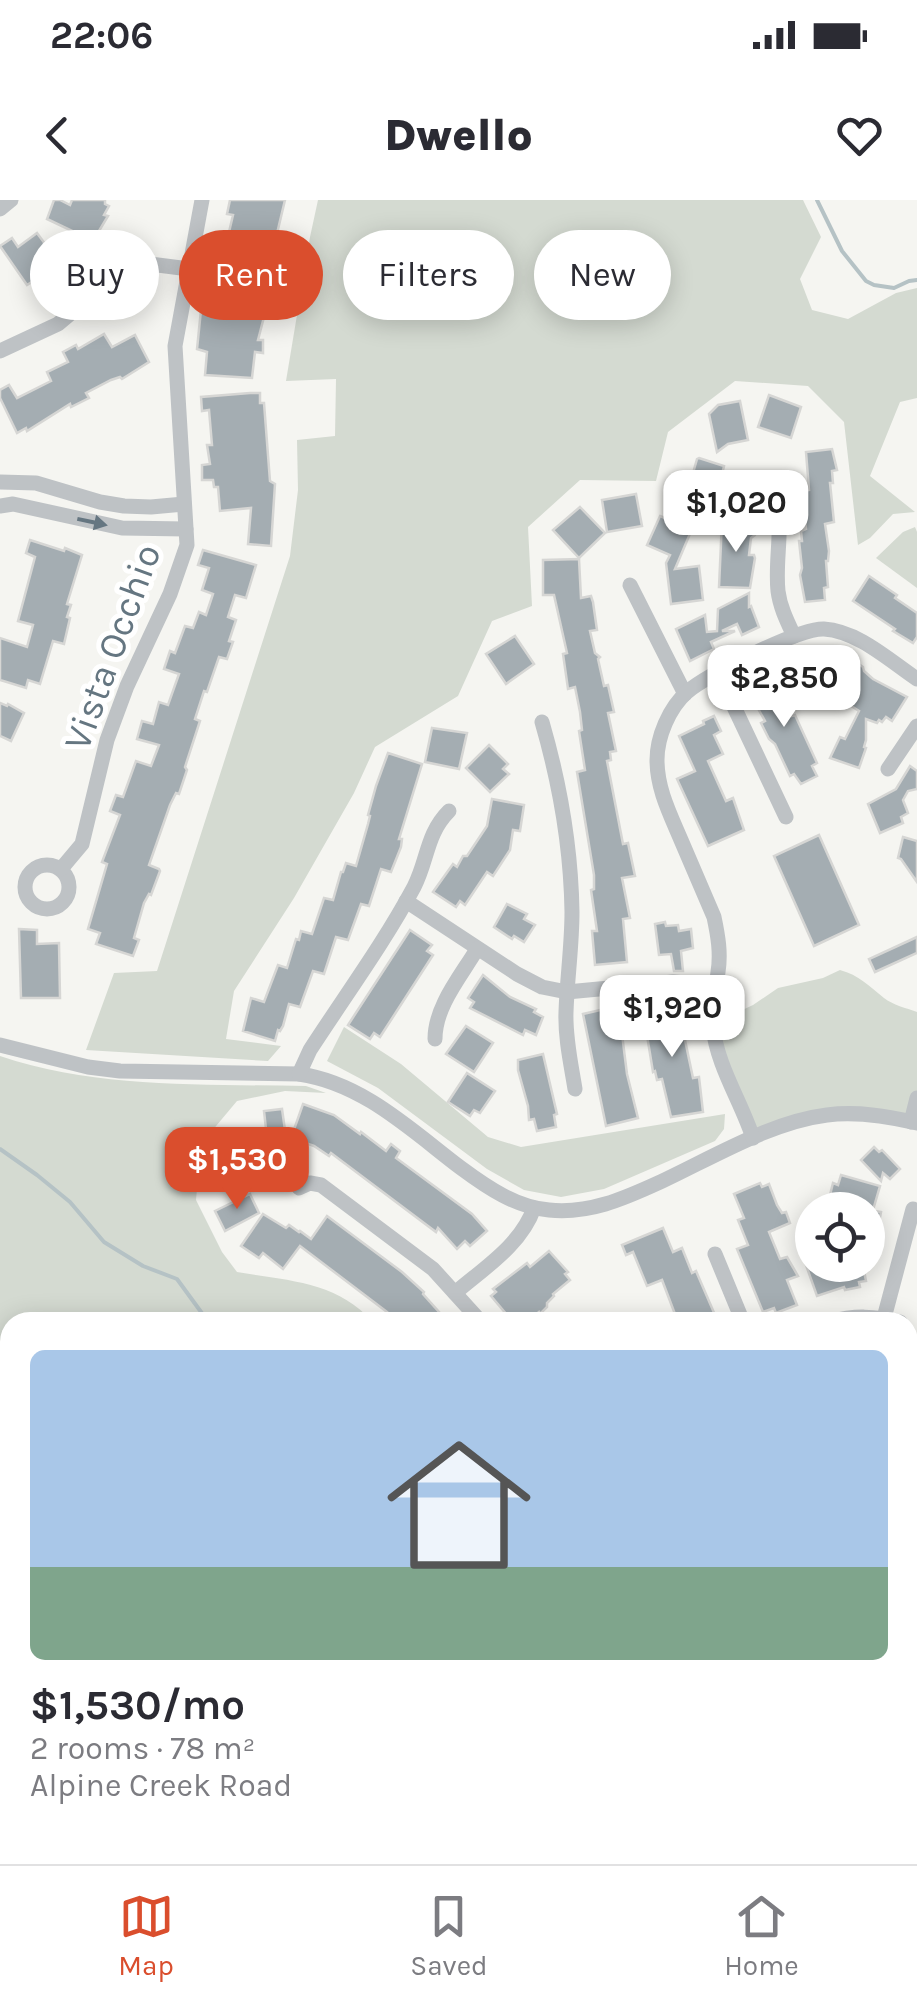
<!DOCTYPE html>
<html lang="en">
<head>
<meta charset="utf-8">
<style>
  :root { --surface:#fff; --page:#f7f7f7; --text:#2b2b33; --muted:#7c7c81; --line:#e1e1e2; --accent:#da4e2d }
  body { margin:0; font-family:Karla,sans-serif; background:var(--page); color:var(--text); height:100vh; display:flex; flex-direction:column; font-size:38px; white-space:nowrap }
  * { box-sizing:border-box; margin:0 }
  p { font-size:32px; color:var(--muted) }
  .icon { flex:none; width:55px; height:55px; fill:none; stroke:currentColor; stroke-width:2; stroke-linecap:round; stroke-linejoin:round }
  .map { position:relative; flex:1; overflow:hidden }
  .side { position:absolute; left:0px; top:1112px; width:918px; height:552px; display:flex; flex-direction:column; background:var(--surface); border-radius:30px 30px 0 0; box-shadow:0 5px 25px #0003 }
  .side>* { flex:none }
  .banner { position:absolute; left:30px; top:30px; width:858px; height:90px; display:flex; gap:20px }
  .tools { position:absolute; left:795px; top:992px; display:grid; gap:20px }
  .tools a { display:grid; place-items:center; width:90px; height:90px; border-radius:50%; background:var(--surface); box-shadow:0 5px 25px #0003; font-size:50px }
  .price { position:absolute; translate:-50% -85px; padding:0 22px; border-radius:20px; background:#fff; color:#222; font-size:32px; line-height:65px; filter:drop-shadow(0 2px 5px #0008) }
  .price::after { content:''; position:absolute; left:50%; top:60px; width:30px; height:22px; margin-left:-15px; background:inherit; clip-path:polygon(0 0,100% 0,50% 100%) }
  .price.on { background:var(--accent); color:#fff }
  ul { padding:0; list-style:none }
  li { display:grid; align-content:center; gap:20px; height:530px; padding:0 30px }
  li span { display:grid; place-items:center; height:310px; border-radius:15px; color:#555 }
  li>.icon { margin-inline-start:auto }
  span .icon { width:180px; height:180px; fill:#fffc; stroke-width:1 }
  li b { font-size:42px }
  .chip { padding:0 35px; border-radius:45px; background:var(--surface); box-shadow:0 5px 25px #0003; font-size:35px; line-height:90px }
  .chip.on { background:var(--accent); color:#fff }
  .status { display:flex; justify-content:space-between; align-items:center; height:70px; padding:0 50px; background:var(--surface); direction:ltr }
  .status svg { height:28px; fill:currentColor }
  header { display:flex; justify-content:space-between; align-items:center; height:130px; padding:0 30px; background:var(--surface); font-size:45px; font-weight:800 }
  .tab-bar { display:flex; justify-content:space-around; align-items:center; height:140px; border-top:2px solid var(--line); background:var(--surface); font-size:28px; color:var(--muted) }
  .tab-bar a { display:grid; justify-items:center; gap:5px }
  .tab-bar .on { color:var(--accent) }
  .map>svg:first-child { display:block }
  .green { fill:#d4dad1 }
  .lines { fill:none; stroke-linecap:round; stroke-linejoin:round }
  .stream { stroke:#b5c2c5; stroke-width:4 }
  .building { fill:#a4adb2; stroke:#d6d6d4; stroke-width:2.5 }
  .minor { stroke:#bec2c5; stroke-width:15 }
  .oneway { fill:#657681 }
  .labels { text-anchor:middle; stroke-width:10; stroke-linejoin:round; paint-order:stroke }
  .street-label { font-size:38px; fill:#657681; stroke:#fff }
</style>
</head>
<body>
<div class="status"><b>22:06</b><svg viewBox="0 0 49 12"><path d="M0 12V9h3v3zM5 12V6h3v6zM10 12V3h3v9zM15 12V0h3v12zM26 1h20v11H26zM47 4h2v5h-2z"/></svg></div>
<header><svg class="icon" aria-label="back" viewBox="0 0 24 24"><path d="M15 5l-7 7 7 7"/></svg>Dwello<svg class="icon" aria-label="heart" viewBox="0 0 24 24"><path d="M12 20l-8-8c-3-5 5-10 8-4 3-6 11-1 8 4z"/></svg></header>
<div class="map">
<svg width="917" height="1664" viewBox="0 0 917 1664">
  <rect width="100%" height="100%" fill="#f5f5f1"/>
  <g class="green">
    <polygon points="318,0 803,0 821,37 800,79 812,110 848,119 896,93 917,88 917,198 900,202 870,276 915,312 893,314 870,338 858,345 844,222 808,186 735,181 668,232 656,281 580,280 528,327 532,406 492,421 458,496 375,547 354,593 294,698 234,791 226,839 281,846 268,861 86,850 114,773 157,771 290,356 298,290 297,240 335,236 336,179 286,181 310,37"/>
    <polygon points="915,327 917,332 917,388 876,358 903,332"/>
    <path d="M840,770C859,775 869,786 884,798C893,805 906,808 917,812V898L911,922L847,914L753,938L712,813H736L753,805L778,788L823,778Z"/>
    <polygon points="344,827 401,864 488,937 521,947 725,914 724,929 715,941 604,989 561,997 524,990 487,969 378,888 327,861"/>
    <path d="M0,856C99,889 203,884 306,886L326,893L285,891L237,901L201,944L196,1000L222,1052L237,1072C289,1081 336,1081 373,1122H10V1655H908V1276H917V1664H0Z"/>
  </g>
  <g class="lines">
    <g class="stream">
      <polyline points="817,0 842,51 866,81 874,85 894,88 909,81 917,80"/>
      <polyline points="0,949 37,975 70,1002 104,1042 143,1066 177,1079 204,1116 214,1122"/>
      <polyline points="908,1343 917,1340"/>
      <polyline points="0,1393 10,1394"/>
    </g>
  </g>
  <g class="building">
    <polygon points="54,0 60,0 70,5 72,0 105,0 105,4 109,6 104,15 108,16 93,41 47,19"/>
    <polygon points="230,0 285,0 264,88 271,90 258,140 263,140 263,153 255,152 252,178 205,175 207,152 197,149 202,100 211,101 217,77 233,81 242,48 226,45 233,15 227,14"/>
    <polygon points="37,33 54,56 49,59 57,70 41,82 38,78 27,85 0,46 12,38 18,47"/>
    <polygon points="104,134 112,147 135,135 149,162 122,179 120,177 111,180 86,193 89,198 71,207 70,204 27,231 26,228 17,233 0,198 0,190 9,185 17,198 51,181 47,172 68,162 63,152 76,145 78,149"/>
    <polygon points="250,193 260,193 260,203 264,203 270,281 275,284 271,346 248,344 251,308 220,311 218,287 214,287 213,280 202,280 202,265 210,264 207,245 212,245 209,210 202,211 201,197"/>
    <polygon points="769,195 801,207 791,238 758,227"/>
    <polygon points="740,201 748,240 728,244 717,252 709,214 718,205"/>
    <polygon points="832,249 837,270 832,271 833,283 830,283 834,322 825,324 829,351 828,361 826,361 828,387 824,388 825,400 805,402 800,375 802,368 799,341 802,341 801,331 806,329 803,303 805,303 803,291 809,290 806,252"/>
    <polygon points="699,258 724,266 719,287 715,286 711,297 693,293 696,281 691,280 697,259"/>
    <polygon points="636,294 642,326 607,332 602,300"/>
    <polygon points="580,307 605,333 579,358 553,330"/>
    <polygon points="660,316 692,329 675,369 699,366 703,400 671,404 666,363 670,355 647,345"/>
    <polygon points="722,321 757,325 755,335 751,338 749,355 754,355 755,358 750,388 719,387"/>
    <polygon points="30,340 64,351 65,348 82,355 67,404 71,405 67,417 70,418 64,444 53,441 40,484 28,480 26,488 0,480 0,438 27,447 33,425 18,421 35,357 26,353"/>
    <polygon points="203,350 256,365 246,398 235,395 228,417 236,420 229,441 233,442 227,459 219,457 207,492 204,491 195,519 200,521 185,567 187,570 179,594 176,593 170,605 149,665 159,669 160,671 151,695 149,694 144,703 134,738 139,740 133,756 96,744 100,733 88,729 107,664 102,662 120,615 110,611 116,595 123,597 136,561 151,566 159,545 137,539 142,521 153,524 159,502 168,505 179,474 164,469 170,451 175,453 185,426 193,428 199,412 206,415 213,394 202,390 209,368 198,365"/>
    <polygon points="579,359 581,398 591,396 593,402 597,430 590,431 595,453 600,457 598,459 604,486 608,485 614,512 608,513 616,551 610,552 611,560 607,561 623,644 628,643 635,676 622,678 630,718 623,719 627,762 595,765 592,731 597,731 591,690 594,689 594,675 577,572 585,570 579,531 582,530 580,512 575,487 568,489 563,454 567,453 554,395 543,395 543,360"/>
    <polygon points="869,376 897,395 895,398 917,413 917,437 913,443 893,431 895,429 853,401"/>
    <polygon points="749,393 749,407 751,406 759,427 742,435 737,424 722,431 735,431 711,442 714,449 690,461 676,429 705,415 707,432 717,431 718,409"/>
    <polygon points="515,436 534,464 506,484 486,454"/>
    <polygon points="817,452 842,466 848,457 850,458 863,467 864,471 873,479 907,497 892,521 886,517 882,522 879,520 877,523 866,519 866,540 864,547 866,548 859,568 830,558 840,537 845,539 859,511 798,472 809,454 814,458"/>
    <polygon points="768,475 773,485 780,483 785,493 782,496 792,516 795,515 817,563 812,566 817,576 801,584 794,574 790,576 775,544 769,539 761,523 765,521 751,496 755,494 751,483"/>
    <polygon points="0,503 7,506 8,504 24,513 11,541 0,536"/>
    <polygon points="714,516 721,531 714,535 723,554 708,561 726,601 733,598 744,630 708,646 677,579 695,571 679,536 704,524 703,521"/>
    <polygon points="432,528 467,533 459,569 425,562"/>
    <polygon points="489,545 508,564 503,569 509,574 490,592 466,568"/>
    <polygon points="388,553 422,564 399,639 402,639 401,647 391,672 381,669 369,706 361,704 348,740 336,737 324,774 313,771 300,807 289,804 283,826 280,831 278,830 275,841 243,831 251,798 264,802 278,765 287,768 296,739 299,740 301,731 312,734 324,698 333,700 341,672 343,672 346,663 356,666 368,624 370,616 368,615 376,586"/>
    <polygon points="910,566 917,571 917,589 908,591 903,600 908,613 901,617 903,623 880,633 868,604 896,589"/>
    <polygon points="492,599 524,605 520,631 513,630 510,650 493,676 487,672 465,705 460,701 456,707 433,692 453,664 457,667 463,656 467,656 487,626"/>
    <polygon points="819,635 859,725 814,746 774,656"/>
    <polygon points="903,637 917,641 917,682 901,659 898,658"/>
    <polygon points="507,704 527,714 524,719 535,725 524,742 514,736 512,739 494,727"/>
    <polygon points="665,722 666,726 678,725 679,731 691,729 693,748 681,751 683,771 674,771 671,754 659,755 655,724"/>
    <polygon points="19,729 37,730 37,744 59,743 60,798 21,798"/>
    <polygon points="410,730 432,745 427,751 433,755 380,837 374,833 370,839 348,825"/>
    <polygon points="917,737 917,753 875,772 869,759"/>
    <polygon points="483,775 510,797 536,809 534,812 543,817 536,835 525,830 523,835 470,808 474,802 468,798"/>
    <polygon points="677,802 693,878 699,877 703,912 671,917 662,879 657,880 655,871 653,872 644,817 646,817 645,808"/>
    <polygon points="609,808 611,816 618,814 620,818 627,874 638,918 606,926 583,814"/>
    <polygon points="466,826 493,843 474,872 446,854"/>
    <polygon points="543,854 557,914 554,915 556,927 537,931 534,919 529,920 528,906 518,870 518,860"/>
    <polygon points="467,873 495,891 480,913 474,910 470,916 448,902"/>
    <polygon points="303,904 334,915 360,934 361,932 386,951 391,944 400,951 396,958 472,1014 487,1031 470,1046 465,1041 457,1049 438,1028 436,1032 331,953 329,956 314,946 291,938"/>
    <polygon points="282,909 287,944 268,947 264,911"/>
    <polygon points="225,929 265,945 259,960 256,959 253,964 213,948 217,937 221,938"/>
    <polygon points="874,947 879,952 882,950 900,969 890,979 883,973 881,981 861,960"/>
    <polygon points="246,967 248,987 212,990 210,970"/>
    <polygon points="841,975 880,986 873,1010 869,1010 881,1012 878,1028 868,1026 868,1010 834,1010 837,997 830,995 833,983 838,985"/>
    <polygon points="760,983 762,987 769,984 777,1005 782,1013 786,1012 790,1023 769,1032 780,1059 787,1057 798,1076 787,1080 797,1105 776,1113 774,1108 763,1112 737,1049 748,1045 738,1020 744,1018 734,994"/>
    <polygon points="250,994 259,1013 225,1031 215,1011"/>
    <polygon points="263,1014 286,1028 289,1025 299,1032 300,1031 311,1039 327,1016 402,1072 424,1092 423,1094 448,1122 398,1122 387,1112 300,1046 283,1069 263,1053 259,1058 241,1046"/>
    <polygon points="663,1028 673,1052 682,1048 692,1073 696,1071 718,1122 678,1122 662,1080 647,1086 633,1052 626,1055 622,1045"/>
    <polygon points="549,1051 568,1072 565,1074 570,1080 553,1094 554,1096 547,1103 547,1107 540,1114 539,1112 527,1122 513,1122 491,1096 496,1092 493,1089 527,1063 530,1067"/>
    <polygon points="806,1065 863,1065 866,1081 859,1082 860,1087 845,1090 844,1087 817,1096"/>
  </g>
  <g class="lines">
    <g class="minor">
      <polyline points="0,9 11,0"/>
      <polyline points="0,151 58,124 115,76 150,64 189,69"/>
      <polyline points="0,282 36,283 100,302 124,306 151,307 184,304"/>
      <path d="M769,282C788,315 774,354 778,391C780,407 787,421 794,436"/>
      <polyline points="0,306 13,304 122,328 186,329"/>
      <polyline points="630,385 685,494"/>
      <polyline points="718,473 786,617"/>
      <path d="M542,522C560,584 571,648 572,712C572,746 567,779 566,812C565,838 571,864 575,889"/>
      <polyline points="888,569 917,526"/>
      <circle cx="47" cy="687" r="22"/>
      <polyline points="61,669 82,644 107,540 127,486 170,394 187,345 175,146 202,0"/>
      <polyline points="406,701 517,774 542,787 567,792 673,782 716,785"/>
      <path d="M435,839C435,806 461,776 477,749"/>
      <path d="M0,845L88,867L120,871L299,874C363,883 412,931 461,968C488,988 516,1007 549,1010C589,1014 623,999 658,983C710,959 770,922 827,915C857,911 887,916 917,923"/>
      <path d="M299,874L310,850C345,796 384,743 414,687C428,660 426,634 449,611"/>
      <polyline points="911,922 917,898"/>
      <path d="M753,938C741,901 717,866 713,827C711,808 716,790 718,772C721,753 718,736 714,717C703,691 692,666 681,640C670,614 657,589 657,560C657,537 669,508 687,492C707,475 799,428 824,429C858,431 890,461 917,479"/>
      <polyline points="299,988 310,983 321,985 433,1069 481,1122"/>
      <polyline points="715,1054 743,1122"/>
      <path d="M455,1093C484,1068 521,1045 534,1008"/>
      <polyline points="884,1118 913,1009"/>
      <path d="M830,1122C854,1115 875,1116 900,1122"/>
    </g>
  </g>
  <defs><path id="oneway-solid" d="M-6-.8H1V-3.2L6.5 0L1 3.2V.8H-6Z" transform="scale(2.5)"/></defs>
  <use class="oneway" href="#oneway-solid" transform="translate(92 322) rotate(12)"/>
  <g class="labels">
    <g class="street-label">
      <text transform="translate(112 447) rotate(-70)" y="13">Vista Occhio</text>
    </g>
  </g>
</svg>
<div class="tools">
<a><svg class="icon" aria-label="locate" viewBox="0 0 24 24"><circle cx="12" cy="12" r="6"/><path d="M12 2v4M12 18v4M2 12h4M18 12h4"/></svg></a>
</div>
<b class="price" style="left:736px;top:355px">$1,020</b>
<b class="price" style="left:784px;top:530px">$2,850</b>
<b class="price" style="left:672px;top:860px">$1,920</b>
<b class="price on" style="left:237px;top:1012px">$1,530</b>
<div class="banner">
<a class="chip">Buy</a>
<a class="chip on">Rent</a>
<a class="chip">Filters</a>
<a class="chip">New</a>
</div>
<section class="side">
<ul>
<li><span style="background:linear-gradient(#a9c7e8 70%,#7fa58c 0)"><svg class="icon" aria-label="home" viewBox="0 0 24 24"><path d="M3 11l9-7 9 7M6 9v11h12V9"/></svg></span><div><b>$1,530/mo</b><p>2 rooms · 78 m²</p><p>Alpine Creek Road</p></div></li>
</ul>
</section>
</div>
<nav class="tab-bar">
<a class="on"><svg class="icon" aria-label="map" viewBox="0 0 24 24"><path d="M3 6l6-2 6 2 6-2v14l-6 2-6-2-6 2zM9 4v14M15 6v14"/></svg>Map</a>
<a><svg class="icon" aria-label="saved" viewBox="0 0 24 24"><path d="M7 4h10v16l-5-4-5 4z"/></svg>Saved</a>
<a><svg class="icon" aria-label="home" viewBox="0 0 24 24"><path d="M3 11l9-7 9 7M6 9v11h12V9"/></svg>Home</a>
</nav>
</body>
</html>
